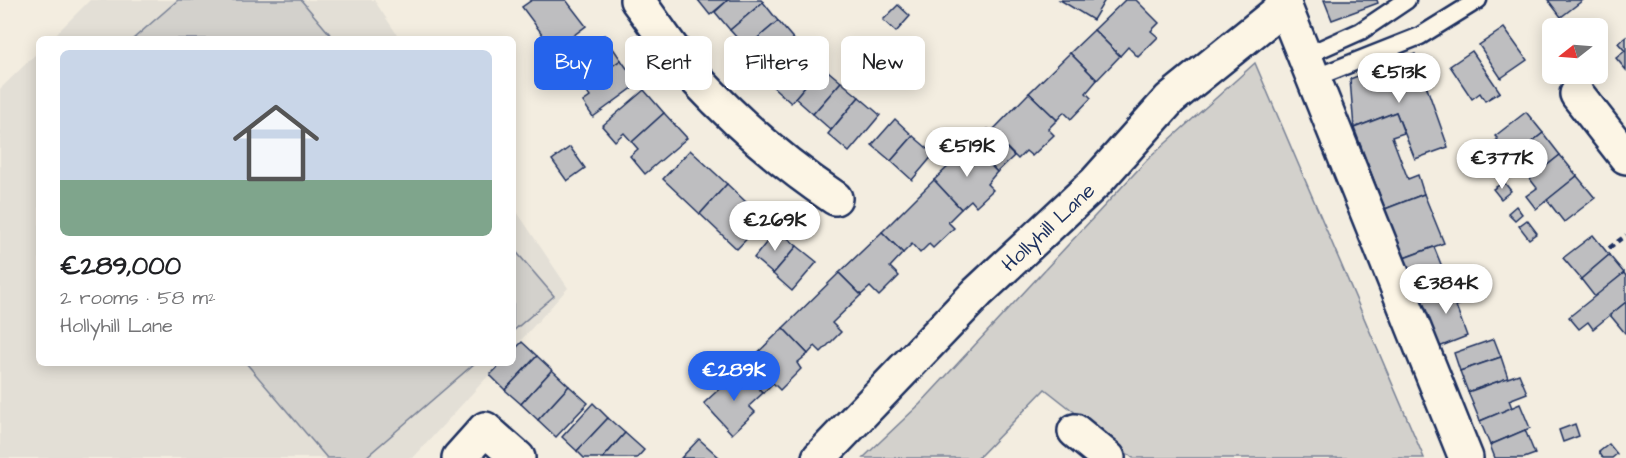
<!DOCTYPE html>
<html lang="en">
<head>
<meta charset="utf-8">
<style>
  :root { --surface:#fff; --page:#f2f2f2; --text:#202124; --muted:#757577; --accent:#2563eb }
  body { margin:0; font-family:"Architects Daughter",sans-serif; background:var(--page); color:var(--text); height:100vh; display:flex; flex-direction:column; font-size:22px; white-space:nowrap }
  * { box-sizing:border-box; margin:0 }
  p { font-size:20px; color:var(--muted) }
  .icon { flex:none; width:33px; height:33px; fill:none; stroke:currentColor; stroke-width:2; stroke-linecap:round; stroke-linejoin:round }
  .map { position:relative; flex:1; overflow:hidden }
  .side { position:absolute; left:36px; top:36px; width:480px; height:330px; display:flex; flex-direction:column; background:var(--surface); border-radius:9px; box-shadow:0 3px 15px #0003 }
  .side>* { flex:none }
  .guide { position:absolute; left:534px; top:36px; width:570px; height:54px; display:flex; gap:12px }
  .needle { width:39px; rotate:253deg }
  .fabs { position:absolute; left:1542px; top:18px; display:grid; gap:12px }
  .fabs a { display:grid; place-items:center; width:66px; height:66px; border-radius:9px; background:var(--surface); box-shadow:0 3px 15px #0003; font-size:30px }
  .price { position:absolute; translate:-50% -51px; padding:0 14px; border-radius:21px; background:#fff; color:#222; font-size:20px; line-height:39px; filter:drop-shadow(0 2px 3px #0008) }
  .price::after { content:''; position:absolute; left:50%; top:36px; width:18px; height:14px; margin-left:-9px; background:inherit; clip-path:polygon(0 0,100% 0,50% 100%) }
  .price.on { background:var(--accent); color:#fff }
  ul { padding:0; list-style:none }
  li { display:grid; align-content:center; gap:12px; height:318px; padding:0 24px }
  li span { display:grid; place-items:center; height:186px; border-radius:9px; color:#555 }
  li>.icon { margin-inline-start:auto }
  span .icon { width:108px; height:108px; fill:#fffc; stroke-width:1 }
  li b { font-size:26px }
  .chip { padding:0 21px; border-radius:9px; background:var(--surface); box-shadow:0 3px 15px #0003; font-size:21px; line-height:54px }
  .chip.on { background:var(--accent); color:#fff }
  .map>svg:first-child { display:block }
  .built { fill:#e3dfd6 }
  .green { fill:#d3d1cc; stroke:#778095; stroke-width:1.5 }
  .building { fill:#bebec0; stroke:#1b2f5e; stroke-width:1.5 }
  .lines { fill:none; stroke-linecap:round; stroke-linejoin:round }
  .service-casing { stroke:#1b2f5e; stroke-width:21 }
  .minor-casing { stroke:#1b2f5e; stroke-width:38 }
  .path { stroke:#1b2f5e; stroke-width:4; stroke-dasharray:6 4.5; stroke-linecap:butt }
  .service { stroke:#fcf5e5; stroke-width:16 }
  .minor { stroke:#fcf5e5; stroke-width:33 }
  .labels { text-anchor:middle; stroke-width:4.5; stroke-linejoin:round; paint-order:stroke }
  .street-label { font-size:21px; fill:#1b2f5e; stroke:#fcf5e5 }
</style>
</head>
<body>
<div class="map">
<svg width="1626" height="458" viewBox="0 0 1626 458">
  <rect width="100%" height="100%" fill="#f3ede0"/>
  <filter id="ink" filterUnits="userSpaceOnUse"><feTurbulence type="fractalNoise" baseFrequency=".0167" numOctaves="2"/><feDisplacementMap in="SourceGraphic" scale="12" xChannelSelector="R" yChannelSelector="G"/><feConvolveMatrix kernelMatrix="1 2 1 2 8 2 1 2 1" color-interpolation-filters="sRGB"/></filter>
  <g filter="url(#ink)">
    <g class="built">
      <polygon points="90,0 374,0 400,39 51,39"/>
      <polygon points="39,51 39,363 500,363 413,458 0,458 0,89"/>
      <polygon points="513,206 568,288 513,349"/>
    </g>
    <g class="green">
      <polygon points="178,0 301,0 334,39 133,39"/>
      <polygon points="1255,63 1424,458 1133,458 1045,389 978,458 863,458 920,404 1147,160"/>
      <polygon points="513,248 554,296 513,331"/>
      <polygon points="246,363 475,363 365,458 327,458"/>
    </g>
    <g class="building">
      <polygon points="532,0 566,0 586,26 554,50 522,7"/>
      <polygon points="698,0 728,0 710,15"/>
      <polygon points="728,0 761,0 763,2 730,30 715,12"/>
      <polygon points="1060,0 1105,0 1093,20"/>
      <polygon points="1125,0 1136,0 1159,23 1151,31 1158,37 1138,57 1128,47 1120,56 1094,30"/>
      <polygon points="1324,0 1377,0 1378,3 1332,20"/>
      <polygon points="1548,0 1583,0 1561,17"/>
      <polygon points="763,2 778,21 746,48 730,30"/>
      <polygon points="898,5 910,16 896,32 883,20"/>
      <polygon points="778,21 796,42 759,73 741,52"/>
      <polygon points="1504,28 1527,60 1501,78 1479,45"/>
      <polygon points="1094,30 1120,56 1097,80 1070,53"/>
      <polygon points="604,35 621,60 583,86 576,76 565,83 555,68"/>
      <polygon points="1626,37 1626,70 1616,58 1625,51 1618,43"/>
      <polygon points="800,47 822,66 791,103 770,84"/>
      <polygon points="1472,51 1500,92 1485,101 1480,93 1472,99 1450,66"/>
      <polygon points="1070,53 1097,80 1086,93 1091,98 1071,119 1064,112 1057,120 1029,93"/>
      <polygon points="1415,54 1448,147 1415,159 1396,112 1354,128 1350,79"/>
      <polygon points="621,60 638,84 593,117 583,102 590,97 583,86"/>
      <polygon points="822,66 841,82 813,114 795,98"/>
      <polygon points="841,82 859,97 831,130 813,114"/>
      <polygon points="644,90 664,113 632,142 624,133 615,141 602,126"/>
      <polygon points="1029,93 1057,120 1048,129 1054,135 1032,156 1026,151 1018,159 991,132"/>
      <polygon points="859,97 880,115 849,152 828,134"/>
      <polygon points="1396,112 1404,133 1392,137 1408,179 1418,175 1424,194 1385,209 1354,128"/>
      <polygon points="1526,112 1543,133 1513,157 1508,151 1502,156 1492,144 1498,139 1495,136"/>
      <polygon points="664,113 687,138 645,174 630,156 638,149 632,142"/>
      <polygon points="895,119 913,136 891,161 872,145"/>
      <polygon points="988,129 1014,156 997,172 971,145"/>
      <polygon points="1543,133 1560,155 1530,179 1513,157"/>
      <polygon points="913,136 934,154 912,180 891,161"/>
      <polygon points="971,145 997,172 987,184 993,190 976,206 971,200 961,209 934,180"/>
      <polygon points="570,147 585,168 567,181 552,160"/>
      <polygon points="690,150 727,184 700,214 663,179"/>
      <polygon points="1560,155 1577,176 1536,209 1526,196 1537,188 1530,179"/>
      <polygon points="1577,176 1595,198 1564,222 1547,200"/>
      <polygon points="934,180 961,209 948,222 954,228 933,248 929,244 920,253 912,244 903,253 882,232"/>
      <polygon points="1504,182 1511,191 1501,199 1493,189"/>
      <polygon points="727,184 765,220 737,249 700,214"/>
      <polygon points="1424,194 1444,243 1404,258 1385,209"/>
      <polygon points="1516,206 1522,214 1515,220 1508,213"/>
      <polygon points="1527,220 1537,233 1529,239 1519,226"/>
      <polygon points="777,229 797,246 773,274 754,258"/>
      <polygon points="882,232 903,253 890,267 899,276 879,296 870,287 861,295 839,273"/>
      <polygon points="1593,235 1609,255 1581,279 1563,258"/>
      <polygon points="797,246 817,262 792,291 773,274"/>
      <polygon points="1434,247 1451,289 1422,300 1404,258"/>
      <polygon points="1609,255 1624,273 1595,297 1581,279"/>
      <polygon points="839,273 861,295 832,323 841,332 821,352 815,346 808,354 783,328"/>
      <polygon points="1624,273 1626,276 1626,302 1593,329 1588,322 1579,329 1569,317"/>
      <polygon points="1461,285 1467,302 1456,306 1467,336 1439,347 1422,300"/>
      <polygon points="1626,302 1626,333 1625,333 1610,315"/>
      <polygon points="783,328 808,354 797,363 801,369 780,390 773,383 763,393 740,370"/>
      <polygon points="1494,339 1501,357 1460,371 1454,353"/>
      <polygon points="522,342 537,356 505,390 490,375 502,363 513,363 513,351"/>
      <polygon points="537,356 552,370 521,404 505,390"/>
      <polygon points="1501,357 1508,378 1468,392 1460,371"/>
      <polygon points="552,370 569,386 538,420 521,404"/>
      <polygon points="740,370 763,393 749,406 755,412 732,434 704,403"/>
      <polygon points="1519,374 1527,393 1509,400 1512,408 1480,421 1468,392"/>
      <polygon points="569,386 588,403 556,437 538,420"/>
      <polygon points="593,403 608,418 577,451 562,437"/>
      <polygon points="1520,404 1530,428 1490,445 1480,421"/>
      <polygon points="608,418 625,433 603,458 584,458 577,451"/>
      <polygon points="1575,424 1579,436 1563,442 1559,430"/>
      <polygon points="1525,430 1535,454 1524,458 1495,458 1490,445"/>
      <polygon points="625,433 644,450 637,458 603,458"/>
      <polygon points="699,439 720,458 681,458"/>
      <polygon points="1609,444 1617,454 1612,458 1603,458 1599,452"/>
    </g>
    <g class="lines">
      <defs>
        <g id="service">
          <polyline points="1305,56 1361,31 1407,0"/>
          <polyline points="1314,78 1420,36 1478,0"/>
        </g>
        <g id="minor">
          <path d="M637,0C656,25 674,54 695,78C737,123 784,164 835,198"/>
          <polyline points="1282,0 1466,458"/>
          <polyline points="1577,94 1626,157"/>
          <polyline points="1075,431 1108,458"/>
          <polyline points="459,458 485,429 518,458"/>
          <polyline points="819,458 978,292 1096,182 1170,99 1285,6"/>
        </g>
      </defs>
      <use href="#service" class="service-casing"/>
      <use href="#minor" class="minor-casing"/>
      <polyline class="path" points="1609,248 1626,235"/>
      <use href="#service" class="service"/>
      <use href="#minor" class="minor"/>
    </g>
  </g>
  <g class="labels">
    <g class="street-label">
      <text transform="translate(1048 227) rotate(-43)" y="7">Hollyhill Lane</text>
    </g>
  </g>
</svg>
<div class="fabs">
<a><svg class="needle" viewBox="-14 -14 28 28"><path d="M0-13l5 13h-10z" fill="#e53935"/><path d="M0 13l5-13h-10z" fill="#757577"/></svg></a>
</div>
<b class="price" style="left:1399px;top:104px">€513K</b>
<b class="price" style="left:967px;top:178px">€519K</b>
<b class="price" style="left:1502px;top:190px">€377K</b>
<b class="price" style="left:775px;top:252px">€269K</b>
<b class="price" style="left:1446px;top:315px">€384K</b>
<b class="price on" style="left:734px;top:402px">€289K</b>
<div class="guide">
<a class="chip on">Buy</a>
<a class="chip">Rent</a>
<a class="chip">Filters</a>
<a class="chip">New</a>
</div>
<section class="side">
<ul>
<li><span style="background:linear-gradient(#c9d6e8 70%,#7fa58c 0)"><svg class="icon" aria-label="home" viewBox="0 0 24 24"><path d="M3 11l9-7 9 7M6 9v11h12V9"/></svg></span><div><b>€289,000</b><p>2 rooms · 58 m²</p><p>Hollyhill Lane</p></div></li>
</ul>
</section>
</div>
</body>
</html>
